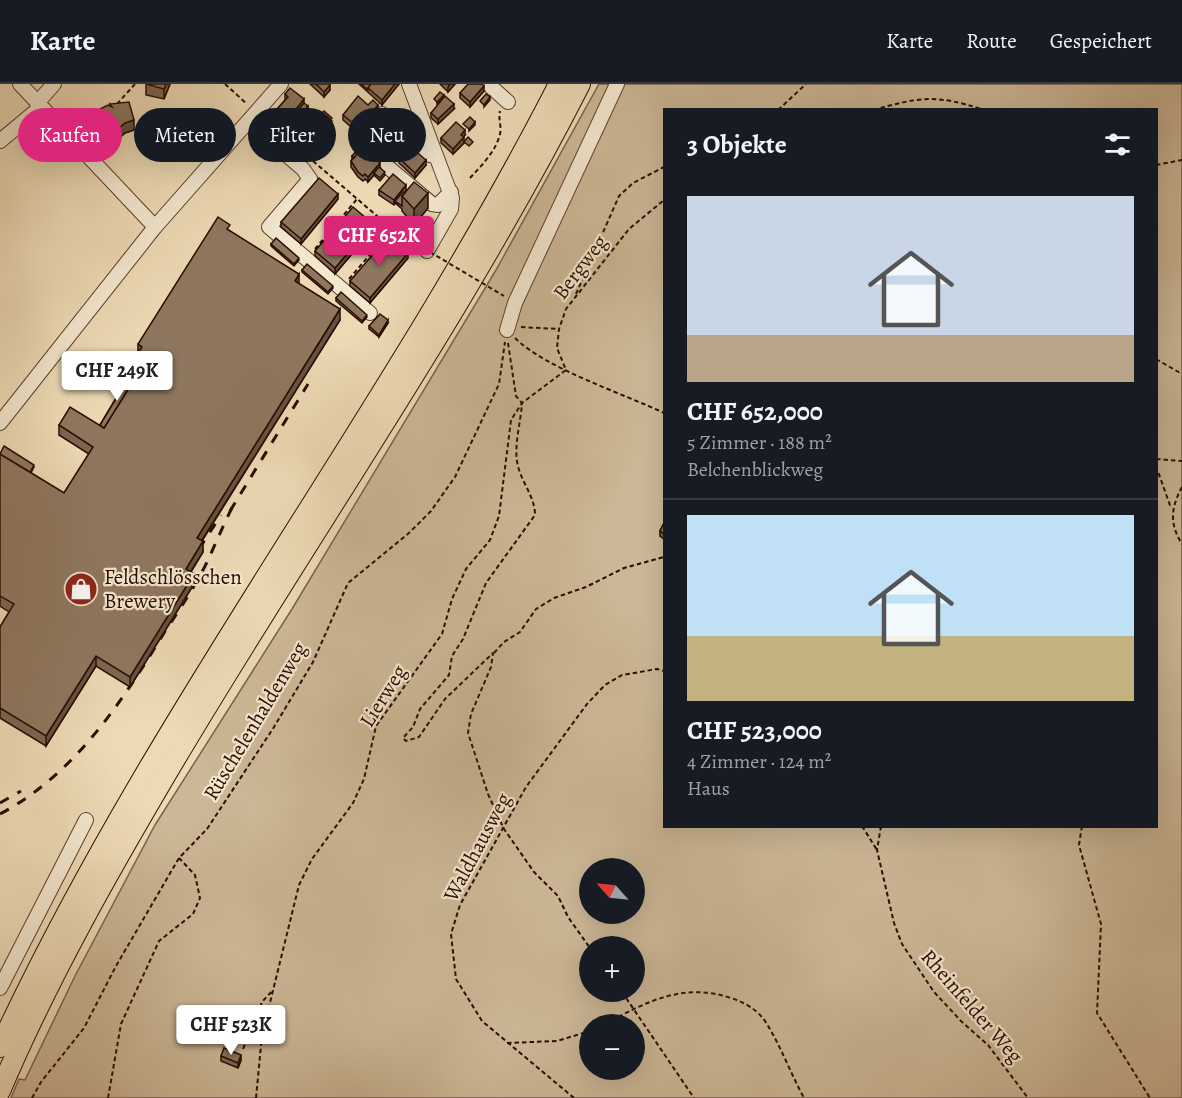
<!DOCTYPE html>
<html lang="de">
<head>
<meta charset="utf-8">
<style>
  :root { --surface:#171b24; --page:#20242c; --text:#f1f3f6; --muted:#9ea1a6; --line:#363941; --accent:#db2777 }
  body { margin:0; font-family:Alegreya,serif; background:var(--page); color:var(--text); height:100vh; display:flex; flex-direction:column; font-size:22px; white-space:nowrap }
  * { box-sizing:border-box; margin:0 }
  p { font-size:20px; color:var(--muted) }
  .icon { flex:none; width:33px; height:33px; fill:none; stroke:currentColor; stroke-width:2; stroke-linecap:round; stroke-linejoin:round }
  .map { position:relative; flex:1; overflow:hidden }
  .panel { position:absolute; left:663px; top:24px; width:495px; height:720px; display:flex; flex-direction:column; background:var(--surface); border-radius:0px; box-shadow:0 6px 24px #0002 }
  .panel>* { flex:none }
  .hud { position:absolute; left:18px; top:24px; width:555px; height:54px; display:flex; gap:12px }
  .needle { width:39px; rotate:297deg }
  .buttons { position:absolute; left:579px; top:774px; display:grid; gap:12px }
  .buttons a { display:grid; place-items:center; width:66px; height:66px; border-radius:50%; background:var(--surface); box-shadow:0 6px 24px #0002; font-size:30px }
  .price { position:absolute; translate:-50% -51px; padding:0 14px; border-radius:6px; background:#fff; color:#222; font-size:20px; line-height:39px; filter:drop-shadow(0 2px 3px #0008) }
  .price::after { content:''; position:absolute; left:50%; top:36px; width:18px; height:14px; margin-left:-9px; background:inherit; clip-path:polygon(0 0,100% 0,50% 100%) }
  .price.on { background:var(--accent); color:#fff }
  ul { padding:0; list-style:none }
  li { display:grid; align-content:center; gap:12px; height:318px; padding:0 24px }
  li+li { border-top:2px solid var(--line) }
  li span { display:grid; place-items:center; height:186px; border-radius:0px; color:#555 }
  li>.icon { margin-inline-start:auto }
  span .icon { width:108px; height:108px; fill:#fffc; stroke-width:1 }
  li b { font-size:26px }
  h2 { display:flex; justify-content:space-between; align-items:center; height:72px; padding:0 24px; font-size:26px }
  .chip { padding:0 21px; border-radius:27px; background:var(--surface); box-shadow:0 6px 24px #0002; font-size:21px; line-height:54px }
  .chip.on { background:var(--accent); color:#fff }
  header { display:flex; align-items:center; gap:36px; box-sizing:border-box; height:84px; padding:0 30px; background:var(--surface); border-bottom:2px solid var(--line) }
  header strong { font-size:28px }
  nav { display:flex; gap:33px; margin-inline-start:auto; font-size:21px }
  .map>svg:first-child { display:block }
  .green { fill:#ccb796; stroke:#7b624c; stroke-width:1.5; fill-rule:evenodd }
  .lines { fill:none; stroke-linecap:round; stroke-linejoin:round }
  .minor-casing { stroke:#5b402e; stroke-width:16 }
  .highway-casing { stroke:#2a0c01; stroke-width:22 }
  .path { stroke:#2a0c01; stroke-width:2; stroke-dasharray:4.5 3; stroke-linecap:butt }
  .minor { stroke:#f3e7cf; stroke-width:14 }
  .highway { stroke:#eddab5; stroke-width:20 }
  .rail { stroke:#2a0c01; stroke-width:3; stroke-dasharray:10 10; stroke-linecap:butt }
  .path-bridge { stroke:#2a0c01; stroke-width:2; stroke-dasharray:4.5 3; stroke-linecap:butt }
  .wall { fill:#7b6652; stroke:#2a0c01; stroke-width:1.5 }
  .shaded-wall { fill:#645342; stroke:#2a0c01; stroke-width:1.5 }
  .building { fill:#8f775f; stroke:#2a0c01; stroke-width:1.5 }
  .labels { text-anchor:middle; stroke-width:4.5; stroke-linejoin:round; paint-order:stroke }
  .street-label { font-size:21px; fill:#2a0c01; stroke:#f3e7cf }
  .poi-label { font-size:21px; fill:#2a0c01; stroke:#f3e7cf; text-anchor:start }
</style>
</head>
<body>
<header>
<strong>Karte</strong>
<nav><a>Karte</a><a>Route</a><a>Gespeichert</a></nav>
</header>
<div class="map">
<svg width="1182" height="1014" viewBox="0 0 1182 1014">
  <rect width="100%" height="100%" fill="#eddab5"/>
  <filter id="stains"><feTurbulence type="fractalNoise" baseFrequency=".00333" numOctaves="4"/><feColorMatrix values="0 0 0 0 .2 0 0 0 0 .09 0 0 0 0 .02 0 0 0 .5 -.17"/></filter>
  <radialGradient id="worn" r=".72"><stop offset=".6" stop-color="#630" stop-opacity="0"/><stop offset="1" stop-color="#630" stop-opacity=".3"/></radialGradient>
  <path class="green" d="M599,0H1182V1014H11L19,995L25,996L75,892L155,741L292,525L496,186ZM664,26H1156V742H664ZM590,784H634V830H590ZM590,862H634V908H590ZM590,940H634V986H590Z"/>
  <g class="lines">
    <defs>
      <g id="minor">
        <polyline points="20,0 155,143"/>
        <polyline points="409,0 452,114 451,125 427,167"/>
        <polyline points="488,0 508,18"/>
        <polyline points="37,19 54,0"/>
        <polyline points="382,30 430,71 436,72"/>
        <polyline points="248,38 303,85 310,95 269,143 370,229"/>
        <polyline points="0,57 41,23"/>
        <polyline points="364,63 432,120 438,121 451,108"/>
        <polyline points="507,246 515,219 617,0"/>
        <polyline points="0,339 155,143 281,0"/>
        <polyline points="0,904 86,736"/>
      </g>
      <g id="highway">
        <path d="M0,963C157,625 390,331 559,0"/>
        <path d="M0,1007C48,894 109,787 171,682C306,454 460,236 580,0"/>
      </g>
    </defs>
    <use href="#minor" class="minor-casing"/>
    <use href="#highway" class="highway-casing"/>
    <g class="path">
      <polyline points="225,0 247,20"/>
      <polyline points="117,20 135,0"/>
      <polyline points="985,25 1019,26"/>
      <polyline points="778,26 806,0"/>
      <path d="M873,26C920,13 936,10 984,26"/>
      <polyline points="75,42 91,26 98,28"/>
      <polyline points="313,77 398,150 418,161"/>
      <polyline points="1156,81 1182,76"/>
      <path d="M470,94C482,81 496,67 500,50C502,43 498,36 500,27"/>
      <polyline points="408,154 424,146"/>
      <polyline points="315,165 357,115"/>
      <polyline points="349,195 392,145"/>
      <polyline points="576,210 619,112 633,99 664,83"/>
      <polyline points="521,243 559,245"/>
      <path d="M515,254C545,284 624,310 664,329"/>
      <path d="M508,259L516,312L522,319C521,338 513,363 518,382C522,399 535,413 535,431L486,499L463,555L452,572L449,591L420,625L413,643L403,654L406,657L419,653L445,615L493,569L491,583L471,630L468,649L488,710L504,745L534,788L558,812L568,833L590,864"/>
      <polyline points="1156,275 1182,290"/>
      <polyline points="1156,375 1182,377"/>
      <polyline points="1156,382 1171,424"/>
      <path d="M1182,403C1171,424 1169,439 1182,460"/>
      <polyline points="494,569 504,558 520,548 536,525 554,514 586,503 624,484 664,473"/>
      <polyline points="862,742 877,766"/>
      <polyline points="881,742 877,766 894,839 902,860 934,908 961,937 988,961 1028,1014"/>
      <polyline points="1082,742 1079,761 1101,840 1097,929 1150,1014"/>
      <polyline points="622,908 694,1014"/>
      <path d="M605,940C646,918 683,898 731,914C746,919 758,926 767,940C781,963 791,990 804,1014"/>
      <polyline points="507,959 557,957 590,947"/>
      <polyline points="243,965 262,918 273,906"/>
      <polyline points="32,1014 41,998 84,944 116,882 179,774 207,745 274,643 313,578 348,499 409,449 431,427 455,393 499,300 505,258"/>
      <polyline points="108,1014 121,940 159,857 193,830 200,814 195,791 179,774"/>
      <polyline points="256,1014 262,951 299,801 312,775 353,719 364,695 376,642 442,550 452,515 466,485 490,456 499,432 511,336 522,319 566,286 557,264 559,245 566,225 629,145 664,116"/>
      <polyline points="574,1014 482,937 456,895 451,850 460,821 526,703 587,620 605,601 622,591 657,585 664,587"/>
    </g>
    <use href="#minor" class="minor"/>
    <use href="#highway" class="highway"/>
    <g class="rail">
      <polyline points="230,427 308,300"/>
      <polyline points="199,465 221,431"/>
      <polyline points="0,719 21,707"/>
      <path d="M0,730C75,690 121,619 164,549C179,526 195,503 207,478C216,459 224,439 234,420"/>
    </g>
    <polyline class="path-bridge" points="430,168 504,212"/>
  </g>
  <g class="wall">
    <polygon points="146,0 170,0 164,15 146,11"/>
    <polygon points="310,0 329,0 330,6 324,13"/>
    <polygon points="359,0 399,0 382,21"/>
    <polygon points="440,0 455,0 448,8"/>
    <polygon points="484,7 470,23 460,14 460,9"/>
    <polygon points="285,10 304,19 308,25 296,39 292,35 289,39 278,30 278,24 285,16"/>
    <polygon points="110,20 134,46 125,49 117,56 97,57 92,39 92,29 110,22"/>
    <polygon points="368,21 378,26 359,50 343,36 343,31"/>
    <polygon points="454,25 438,40 431,34 431,29"/>
    <polygon points="319,33 332,37 327,42 319,35"/>
    <polygon points="387,42 406,56 396,67 382,54 378,60 373,56 373,54"/>
    <polygon points="465,51 463,53 464,59 453,70 441,59 441,54"/>
    <polygon points="410,67 426,81 415,94 399,79 399,74"/>
    <polygon points="352,72 380,83 385,91 380,97 374,91 368,98 365,95 363,97 358,93 351,83 351,77 352,75"/>
    <polygon points="379,106 406,107 428,124 414,141 402,127 402,125 395,119 394,121 379,111"/>
    <polygon points="338,115 301,160 281,143 281,138"/>
    <polygon points="373,145 335,190 315,172 315,167"/>
    <polygon points="230,147 299,200 340,236 202,457 203,468 191,488 194,500 130,603 96,582 46,662 0,634 0,543 9,528 0,522 0,369 34,383 31,389 64,409 89,370 59,351 59,341 100,341 128,294 128,285 138,269 138,260"/>
    <polygon points="271,160 299,176 294,182 271,162"/>
    <polygon points="408,174 370,219 350,202 350,197"/>
    <polygon points="302,186 333,204 328,210 302,188"/>
    <polygon points="336,214 367,233 362,239 336,217"/>
    <polygon points="388,239 379,253 369,245 369,242"/>
    <polygon points="664,439 664,455 660,452 660,447"/>
    <polygon points="221,972 241,976 238,984 221,977"/>
  </g>
  <g class="shaded-wall">
    <polygon points="166,0 170,0 164,15 164,5"/>
    <polygon points="395,0 399,0 382,21 382,16"/>
    <polygon points="450,0 455,0 448,8 448,3"/>
    <polygon points="330,1 330,6 324,13 324,8"/>
    <polygon points="484,2 484,7 470,23 470,18"/>
    <polygon points="444,11 444,14 437,20 437,18"/>
    <polygon points="490,13 490,16 484,23 484,21"/>
    <polygon points="304,15 304,20 292,33 292,35 289,39 289,34"/>
    <polygon points="454,20 454,25 438,40 438,35"/>
    <polygon points="378,21 378,26 359,50 359,44"/>
    <polygon points="308,22 308,25 296,39 296,36"/>
    <polygon points="415,33 415,36 408,44 408,41"/>
    <polygon points="134,36 134,46 125,49 117,56 117,46 125,39"/>
    <polygon points="475,38 475,41 469,47 469,45"/>
    <polygon points="465,46 465,51 461,56 461,51"/>
    <polygon points="406,51 406,56 396,67 396,62"/>
    <polygon points="464,53 464,59 453,70 453,65"/>
    <polygon points="426,76 426,81 415,94 415,89"/>
    <polygon points="380,79 380,84 374,89 374,91 368,98 368,93"/>
    <polygon points="406,101 406,107 397,118 395,117 395,119 394,121 394,116"/>
    <polygon points="428,109 428,124 414,141 414,125"/>
    <polygon points="338,110 338,115 301,160 301,155"/>
    <polygon points="373,140 373,145 335,190 335,184"/>
    <polygon points="408,169 408,174 370,219 370,214"/>
    <polygon points="299,190 299,200 295,197"/>
    <polygon points="340,225 340,236 197,464 197,454"/>
    <polygon points="388,236 388,239 379,253 379,251"/>
    <polygon points="203,457 203,468 186,495 186,485"/>
    <polygon points="194,490 194,500 130,603 130,593"/>
    <polygon points="96,572 96,582 46,662 46,652"/>
    <polygon points="241,971 241,976 238,984 238,979"/>
  </g>
  <g class="building">
    <polygon points="146,0 166,0 164,5"/>
    <polygon points="316,0 329,0 330,1 324,8"/>
    <polygon points="361,0 371,0 368,4 368,6"/>
    <polygon points="371,0 395,0 382,16 368,4"/>
    <polygon points="468,0 482,0 484,2 470,18 460,9"/>
    <polygon points="290,4 304,15 289,34 278,24 288,13 285,10"/>
    <polygon points="440,8 444,11 437,18 434,15"/>
    <polygon points="486,10 490,13 484,21 480,17"/>
    <polygon points="358,12 368,21 373,16 378,21 359,44 343,31"/>
    <polygon points="445,12 454,20 438,35 431,29"/>
    <polygon points="129,18 134,36 125,39 117,46 97,47 92,29 108,21 112,23 110,20"/>
    <polygon points="304,19 308,22 296,36 292,33"/>
    <polygon points="324,27 332,34 327,40 319,33"/>
    <polygon points="411,30 415,33 408,41 404,38"/>
    <polygon points="470,33 475,38 469,45 463,40"/>
    <polygon points="391,38 406,51 396,62 381,49"/>
    <polygon points="456,38 465,46 461,51 464,53 453,65 441,54"/>
    <polygon points="385,40 387,42 381,49 381,53 378,58 373,54"/>
    <polygon points="468,53 473,58 469,62 464,58"/>
    <polygon points="362,64 380,79 368,93 365,90 363,92 358,88 351,77"/>
    <polygon points="412,64 426,76 415,89 399,74 407,65 410,67"/>
    <polygon points="358,65 360,66 354,74 352,72"/>
    <polygon points="379,83 385,88 380,94 374,89"/>
    <polygon points="393,90 406,101 394,116 379,106"/>
    <polygon points="319,94 338,110 301,155 281,138"/>
    <polygon points="414,98 428,109 414,125 402,112"/>
    <polygon points="403,108 405,109 402,112 402,122 395,117"/>
    <polygon points="353,123 373,140 335,184 315,167"/>
    <polygon points="218,133 230,141 227,145 299,190 295,197 340,225 197,454 203,457 186,485 194,490 130,593 96,572 46,652 0,624 0,543 14,520 0,512 0,370 64,409 93,363 59,341 70,323 104,344 137,291 128,285 142,263 138,260"/>
    <polygon points="388,153 408,169 370,214 350,197"/>
    <polygon points="276,154 299,174 294,180 271,160"/>
    <polygon points="307,180 333,202 328,208 302,186"/>
    <polygon points="341,208 367,231 362,237 336,214"/>
    <polygon points="380,230 388,236 379,251 369,242"/>
    <polygon points="129,293 134,296 104,344 100,341"/>
    <polygon points="4,362 34,381 30,388 0,370"/>
    <polygon points="664,439 664,450 660,447"/>
    <polygon points="224,964 241,971 238,979 221,972"/>
  </g>
  <defs>
    <symbol id="shop-disc" viewBox="-11 -11 22 22"><circle r="9.5" fill="#8f2418" stroke="#f3e7cf"/><path d="M-5-2.5h2.3a2.7 3.5 0 0 1 5.4 0H5L5.5 6h-11ZM-1.5-2.5h3a1.5 2.3 0 0 0-3 0Z" fill="#fff"/></symbol>
  </defs>
  <g fill-rule="evenodd">
    <use href="#shop-disc" x="62" y="486" width="38" height="38"/>
  </g>
  <g class="labels">
    <g class="street-label">
      <text transform="translate(580 183) rotate(-53)" y="7">Bergweg</text>
      <text transform="translate(383 612) rotate(-58)" y="7">Lierweg</text>
      <text transform="translate(255 637) rotate(-59)" y="7">Rüschelenhaldenweg</text>
      <text transform="translate(477 763) rotate(-62)" y="7">Waldhausweg</text>
      <text transform="translate(972 922) rotate(49)" y="7">Rheinfelder Weg</text>
    </g>
    <g class="poi-label">
      <text x="104" y="500">Feldschlösschen<tspan x="104" dy="24">Brewery</tspan></text>
    </g>
  </g>
  <rect width="100%" height="100%" filter="url(#stains)"/>
  <rect width="100%" height="100%" fill="url(#worn)"/>
</svg>
<div class="buttons">
<a><svg class="needle" viewBox="-14 -14 28 28"><path d="M0-13l5 13h-10z" fill="#e53935"/><path d="M0 13l5-13h-10z" fill="#9ea1a6"/></svg></a>
<a>+</a>
<a>−</a>
</div>
<b class="price on" style="left:379px;top:183px">CHF 652K</b>
<b class="price" style="left:117px;top:318px">CHF 249K</b>
<b class="price" style="left:231px;top:972px">CHF 523K</b>
<div class="hud">
<a class="chip on">Kaufen</a>
<a class="chip">Mieten</a>
<a class="chip">Filter</a>
<a class="chip">Neu</a>
</div>
<section class="panel">
<h2>3 Objekte<svg class="icon" aria-label="filters" viewBox="0 0 24 24"><path d="M4 7h16M4 17h16"/><circle cx="9" cy="7" r="2"/><circle cx="15" cy="17" r="2"/></svg></h2>
<ul>
<li><span style="background:linear-gradient(#c9d6e8 75%,#b9a48a 0)"><svg class="icon" aria-label="home" viewBox="0 0 24 24"><path d="M3 11l9-7 9 7M6 9v11h12V9"/></svg></span><div><b>CHF 652,000</b><p>5 Zimmer · 188 m²</p><p>Belchenblickweg</p></div></li>
<li><span style="background:linear-gradient(#bfe0f5 65%,#c2b280 0)"><svg class="icon" aria-label="home" viewBox="0 0 24 24"><path d="M3 11l9-7 9 7M6 9v11h12V9"/></svg></span><div><b>CHF 523,000</b><p>4 Zimmer · 124 m²</p><p>Haus</p></div></li>
</ul>
</section>
</div>
</body>
</html>
